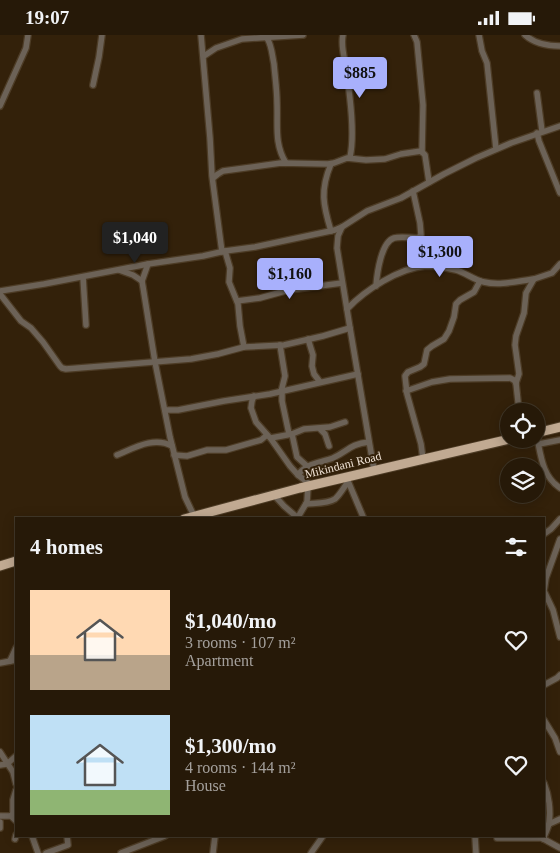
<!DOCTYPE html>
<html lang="en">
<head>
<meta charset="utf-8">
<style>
  :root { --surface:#261908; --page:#2e2212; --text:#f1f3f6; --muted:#a4a09c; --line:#423829; --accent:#a8b0fc }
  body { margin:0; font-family:"Times New Roman",serif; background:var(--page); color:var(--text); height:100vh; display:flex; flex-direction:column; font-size:19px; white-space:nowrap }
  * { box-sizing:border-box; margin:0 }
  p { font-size:16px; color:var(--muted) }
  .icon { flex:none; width:28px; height:28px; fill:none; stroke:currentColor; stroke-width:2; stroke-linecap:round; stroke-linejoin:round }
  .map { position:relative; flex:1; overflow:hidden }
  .side { position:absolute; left:15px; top:482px; width:530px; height:320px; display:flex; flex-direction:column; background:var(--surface); border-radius:0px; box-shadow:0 2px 12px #0003,0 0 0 1px var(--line) }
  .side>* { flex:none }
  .fabs { position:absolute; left:500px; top:368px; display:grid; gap:10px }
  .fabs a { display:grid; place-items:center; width:45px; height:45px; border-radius:50%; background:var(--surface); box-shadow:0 2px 12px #0003,0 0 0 1px var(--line); font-size:25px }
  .price { position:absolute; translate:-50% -42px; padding:0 11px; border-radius:5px; background:var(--accent); color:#111; font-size:16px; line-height:32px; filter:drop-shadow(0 1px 2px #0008) }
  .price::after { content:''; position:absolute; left:50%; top:30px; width:15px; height:11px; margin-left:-8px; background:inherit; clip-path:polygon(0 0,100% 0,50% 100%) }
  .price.active { background:#222; color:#fff }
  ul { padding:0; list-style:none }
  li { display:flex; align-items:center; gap:15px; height:125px; padding:0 15px }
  li span { display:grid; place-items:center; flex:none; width:140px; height:100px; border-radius:0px; color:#555 }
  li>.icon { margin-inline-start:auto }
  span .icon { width:60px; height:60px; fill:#fffc; stroke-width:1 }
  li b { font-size:21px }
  h2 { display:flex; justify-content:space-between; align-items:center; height:60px; padding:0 15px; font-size:21px }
  .status { display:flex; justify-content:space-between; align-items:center; height:35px; padding:0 25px; background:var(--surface); direction:ltr }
  .status svg { height:14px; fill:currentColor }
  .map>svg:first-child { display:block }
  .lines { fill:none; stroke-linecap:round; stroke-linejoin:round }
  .minor-casing { stroke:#4d3c26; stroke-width:8 }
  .trunk-casing { stroke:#4d3c26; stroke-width:11 }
  .minor { stroke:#6c6257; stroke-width:5.5 }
  .trunk { stroke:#c1aa92; stroke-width:9 }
  .labels { text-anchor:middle; stroke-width:4; stroke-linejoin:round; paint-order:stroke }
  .street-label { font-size:12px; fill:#efe2d5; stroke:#33210a }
</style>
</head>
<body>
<div class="status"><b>19:07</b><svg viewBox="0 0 49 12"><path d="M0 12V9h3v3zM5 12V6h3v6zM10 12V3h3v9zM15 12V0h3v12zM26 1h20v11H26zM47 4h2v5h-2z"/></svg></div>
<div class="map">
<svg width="560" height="818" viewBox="0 0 560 818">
  <rect width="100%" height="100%" fill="#33210a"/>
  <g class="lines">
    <defs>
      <g id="minor">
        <polyline points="201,0 210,103 212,141 222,217"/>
        <path d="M343,0C340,13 346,26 347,39C350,62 355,100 350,122"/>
        <polyline points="414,0 417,7 423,70 422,117"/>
        <polyline points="479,0 482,16 487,28 496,114"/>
        <path d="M525,0C535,9 547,11 560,11"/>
        <path d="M267,3C272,11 272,20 274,29C275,42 277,55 277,68C278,90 274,109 286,128"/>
        <polyline points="204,21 216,13 242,4 303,0"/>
        <polyline points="93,50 99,22 102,0"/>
        <polyline points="537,58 542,96"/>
        <polyline points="0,71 26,13 28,0"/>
        <polyline points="537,98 539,106 560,158"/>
        <path d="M331,129C320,155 323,170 331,196"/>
        <polyline points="213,143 218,139 223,136 281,128 328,129 334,128 347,123 366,125 385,124 401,119 421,116 425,120 429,147"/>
        <polyline points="342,192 338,201 337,213 350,293 374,435"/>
        <polyline points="225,216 230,233 229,247 238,269 240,291 244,312"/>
        <polyline points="148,229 142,246 143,252 155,327 170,402 185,462 194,481"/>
        <polyline points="119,235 133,240 142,246"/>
        <polyline points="83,242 86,290"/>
        <path d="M376,251C377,239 381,207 394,203C401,201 410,203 418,203L421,200L420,188L413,156"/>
        <polyline points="0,256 44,249 148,229 203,221 225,216 255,212 335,195 342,192 367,176 401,163 444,139 476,123 511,108 560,91"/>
        <polyline points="0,259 21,286 31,293 43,307 60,331 62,333 66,334 191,324 218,319 244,312 284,310 323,301 350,293"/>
        <polyline points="237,266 260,263 289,255 342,248"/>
        <path d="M347,274C365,255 399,233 426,231C436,231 447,233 456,235C466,238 474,245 484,247C500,251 518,246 534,244"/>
        <polyline points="308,304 313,320 312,331 314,339 320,347"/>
        <polyline points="280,310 285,341 281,357"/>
        <polyline points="516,348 519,339 515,310 516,301 524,278 526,258 534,244 552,238 560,229"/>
        <polyline points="282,356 282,366 289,399"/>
        <polyline points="406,356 432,347 450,344 510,343 514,345 516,348 519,376"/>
        <polyline points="254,361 252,366 251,373 256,387 271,404 290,431 298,440 311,450"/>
        <polyline points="165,375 178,375 224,366 270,359 358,339"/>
        <polyline points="320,394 325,399 329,411"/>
        <path d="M536,398C541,419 541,440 560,453"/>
        <polyline points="292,399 297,422 307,431"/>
        <polyline points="271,403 292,399 304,394 330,392 345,387"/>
        <polyline points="539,409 560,405"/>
        <path d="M117,420C134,413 154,401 172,411"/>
        <polyline points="174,420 187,421 207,415 226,415 261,405 267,400"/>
        <polyline points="423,424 421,409 407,359 405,341 408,337 420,332 424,329 427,315 432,311 444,304 449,296 454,282 456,269 460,265 474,257 480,246"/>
        <path d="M298,440C306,428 320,428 333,423C348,416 350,409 369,407"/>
        <polyline points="348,446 364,484"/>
        <polyline points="274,460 284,471 299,484"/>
        <path d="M306,469C315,468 327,469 335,464C340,460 344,452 348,447"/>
        <polyline points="298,482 307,467 308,451"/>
        <polyline points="544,499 551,494 560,484"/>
        <polyline points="560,504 546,543 544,556 553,575 560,602"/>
        <polyline points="10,626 16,613"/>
        <polyline points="0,628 16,625"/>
        <polyline points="544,650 557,643 560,640"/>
        <polyline points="544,685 555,703 560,717"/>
        <polyline points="0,717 13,737 16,749"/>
        <polyline points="0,730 7,729 16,721"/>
        <polyline points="0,781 11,781 16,786"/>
        <polyline points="11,781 13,778 13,765 16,755"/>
        <polyline points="0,787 0,793"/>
        <polyline points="549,789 560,784"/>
        <polyline points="32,801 38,818"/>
        <polyline points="475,801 476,818"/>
        <polyline points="497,803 542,803 560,813"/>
        <polyline points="15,804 16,800"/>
        <path d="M543,804C545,799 548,794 549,788C551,776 549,760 544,748"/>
        <polyline points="46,818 68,810 67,801"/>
        <polyline points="121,818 165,801"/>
        <polyline points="213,818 215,801"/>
        <polyline points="311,818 323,801"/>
      </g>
      <g id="trunk">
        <polyline points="536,398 560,392"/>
        <polyline points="184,484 300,453 510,404"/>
        <polyline points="0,531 16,526"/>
      </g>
    </defs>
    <use href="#minor" class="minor-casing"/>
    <use href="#trunk" class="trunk-casing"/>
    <use href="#minor" class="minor"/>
    <use href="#trunk" class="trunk"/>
  </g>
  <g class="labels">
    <g class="street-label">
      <text transform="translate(343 430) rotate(-14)" y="4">Mikindani Road</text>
    </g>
  </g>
</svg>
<div class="fabs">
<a><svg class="icon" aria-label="locate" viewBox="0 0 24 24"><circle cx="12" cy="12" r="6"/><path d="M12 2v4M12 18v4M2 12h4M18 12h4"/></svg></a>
<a><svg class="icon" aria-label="layers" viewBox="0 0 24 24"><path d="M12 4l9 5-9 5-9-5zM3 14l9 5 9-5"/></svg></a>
</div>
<b class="price" style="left:360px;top:64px">$885</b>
<b class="price active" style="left:135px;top:229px">$1,040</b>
<b class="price" style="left:440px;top:243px">$1,300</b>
<b class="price" style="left:290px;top:265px">$1,160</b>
<section class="side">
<h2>4 homes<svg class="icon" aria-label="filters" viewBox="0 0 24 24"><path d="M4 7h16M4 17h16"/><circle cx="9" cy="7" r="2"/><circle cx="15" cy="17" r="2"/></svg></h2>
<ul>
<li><span style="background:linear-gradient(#ffd9b3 65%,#b9a48a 0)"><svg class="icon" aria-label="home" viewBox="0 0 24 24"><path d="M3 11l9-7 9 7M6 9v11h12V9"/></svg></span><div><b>$1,040/mo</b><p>3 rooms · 107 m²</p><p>Apartment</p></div><svg class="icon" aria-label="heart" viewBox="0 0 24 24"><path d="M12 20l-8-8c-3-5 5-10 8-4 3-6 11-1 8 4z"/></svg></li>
<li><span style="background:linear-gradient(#bfe0f5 75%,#8fb573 0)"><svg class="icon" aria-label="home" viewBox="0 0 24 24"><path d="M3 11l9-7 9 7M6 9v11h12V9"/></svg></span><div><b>$1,300/mo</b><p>4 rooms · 144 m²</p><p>House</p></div><svg class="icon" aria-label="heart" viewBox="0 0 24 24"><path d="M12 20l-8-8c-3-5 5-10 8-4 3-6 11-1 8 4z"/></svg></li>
</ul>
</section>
</div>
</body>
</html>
